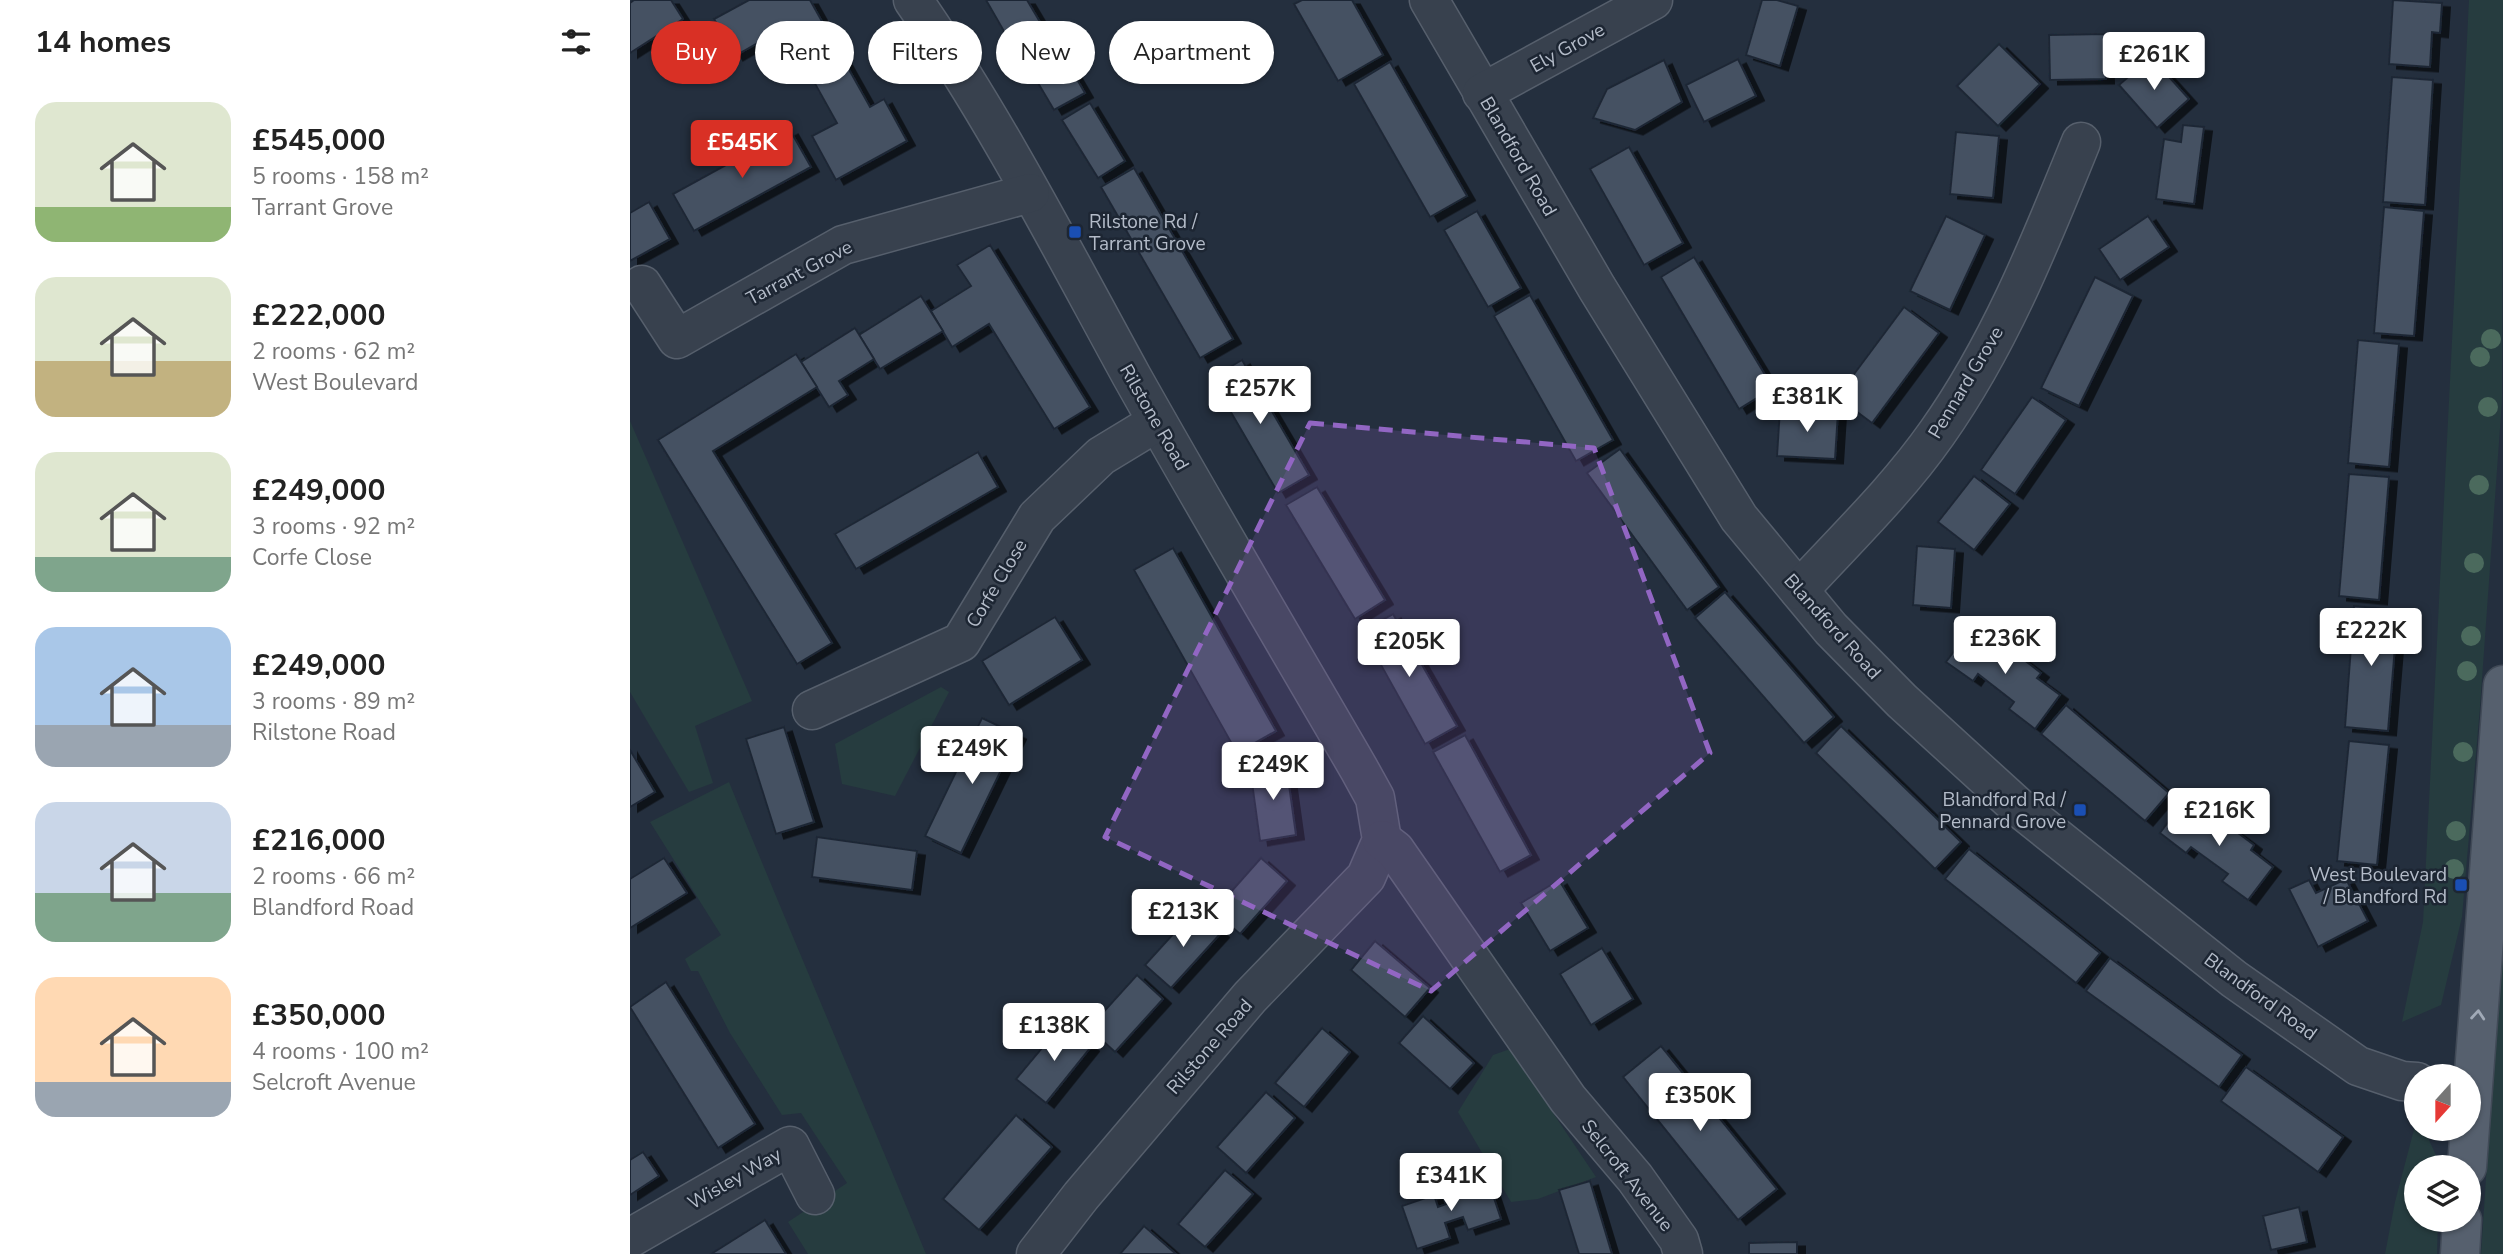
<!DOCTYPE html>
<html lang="en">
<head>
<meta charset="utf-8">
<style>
  :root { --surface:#fff; --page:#f6f6f6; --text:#222; --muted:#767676; --accent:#d93025 }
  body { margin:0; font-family:"Nunito Sans",sans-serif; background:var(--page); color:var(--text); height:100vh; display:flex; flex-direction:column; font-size:26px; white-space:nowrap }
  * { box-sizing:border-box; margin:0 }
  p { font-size:23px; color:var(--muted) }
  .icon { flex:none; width:38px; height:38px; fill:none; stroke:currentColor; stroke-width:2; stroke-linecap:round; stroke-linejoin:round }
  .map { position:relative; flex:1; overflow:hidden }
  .drawer { display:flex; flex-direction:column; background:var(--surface); width:630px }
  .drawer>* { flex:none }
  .top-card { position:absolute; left:21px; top:21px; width:665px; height:63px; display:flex; gap:14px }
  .needle { width:46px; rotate:201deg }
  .fabs { position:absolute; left:1774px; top:1064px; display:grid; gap:14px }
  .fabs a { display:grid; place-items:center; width:77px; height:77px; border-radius:50%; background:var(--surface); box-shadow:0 2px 5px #0004; font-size:35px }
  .price { position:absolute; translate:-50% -60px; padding:0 16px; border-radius:7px; background:#fff; color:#222; font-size:23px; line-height:46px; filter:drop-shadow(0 2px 4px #0008) }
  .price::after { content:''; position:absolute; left:50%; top:42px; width:21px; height:16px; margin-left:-10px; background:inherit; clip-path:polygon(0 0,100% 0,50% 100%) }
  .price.on { background:var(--accent); color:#fff }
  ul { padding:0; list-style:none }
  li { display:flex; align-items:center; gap:21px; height:175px; padding:0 35px }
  li span { display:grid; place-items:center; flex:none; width:196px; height:140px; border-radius:21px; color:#555 }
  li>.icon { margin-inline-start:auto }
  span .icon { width:84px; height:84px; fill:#fffc; stroke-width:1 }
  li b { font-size:30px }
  h2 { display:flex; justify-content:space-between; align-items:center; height:84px; padding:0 35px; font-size:30px }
  .tag { padding:0 24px; border-radius:32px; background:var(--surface); box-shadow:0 2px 5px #0004; font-size:24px; line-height:63px }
  .tag.on { background:var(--accent); color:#fff }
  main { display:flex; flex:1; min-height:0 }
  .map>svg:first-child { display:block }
  .green { fill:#263c3f }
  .building { fill:#455162; stroke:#1f2835; stroke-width:2; filter:url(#shadow) }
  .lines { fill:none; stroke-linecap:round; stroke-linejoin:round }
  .minor-casing { stroke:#565f6c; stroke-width:41 }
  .major-casing { stroke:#414a57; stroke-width:41 }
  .minor { stroke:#38414e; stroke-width:38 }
  .major { stroke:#56606e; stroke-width:38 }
  .tree { fill:#4b6a5d }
  .oneway { stroke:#a1aab7 }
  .marked { fill:#9266c3; fill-opacity:0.2; stroke:#9266c3; stroke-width:5; stroke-dasharray:14 9; stroke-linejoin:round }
  .transit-dot { fill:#1a4fb4; stroke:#1d2633; stroke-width:2.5 }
  .labels { text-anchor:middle; stroke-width:5; stroke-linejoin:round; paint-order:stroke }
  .street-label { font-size:19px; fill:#b4bcc9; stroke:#1d2633 }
  .poi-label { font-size:19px; fill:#b4bcc9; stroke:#1d2633; text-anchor:end }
</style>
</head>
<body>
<main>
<section class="drawer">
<h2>14 homes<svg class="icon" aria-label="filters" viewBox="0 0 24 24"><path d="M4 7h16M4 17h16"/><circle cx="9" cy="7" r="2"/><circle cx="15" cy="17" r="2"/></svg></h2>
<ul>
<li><span style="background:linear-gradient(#dfe7d0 75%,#8fb573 0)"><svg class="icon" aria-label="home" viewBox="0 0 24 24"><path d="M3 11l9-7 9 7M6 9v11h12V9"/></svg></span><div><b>£545,000</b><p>5 rooms · 158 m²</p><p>Tarrant Grove</p></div></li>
<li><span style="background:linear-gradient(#dfe7d0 60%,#c2b280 0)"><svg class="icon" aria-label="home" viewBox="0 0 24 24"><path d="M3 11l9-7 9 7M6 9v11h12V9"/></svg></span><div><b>£222,000</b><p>2 rooms · 62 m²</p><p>West Boulevard</p></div></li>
<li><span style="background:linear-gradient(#dfe7d0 75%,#7fa58c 0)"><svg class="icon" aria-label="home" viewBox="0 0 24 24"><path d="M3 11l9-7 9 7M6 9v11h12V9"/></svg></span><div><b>£249,000</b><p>3 rooms · 92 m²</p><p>Corfe Close</p></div></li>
<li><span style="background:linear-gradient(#a9c7e8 70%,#9aa5b1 0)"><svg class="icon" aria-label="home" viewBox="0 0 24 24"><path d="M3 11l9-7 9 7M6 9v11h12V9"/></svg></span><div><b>£249,000</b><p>3 rooms · 89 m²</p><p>Rilstone Road</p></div></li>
<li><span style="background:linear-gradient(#c9d6e8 65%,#7fa58c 0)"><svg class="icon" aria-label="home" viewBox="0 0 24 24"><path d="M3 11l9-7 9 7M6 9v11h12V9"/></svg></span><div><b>£216,000</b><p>2 rooms · 66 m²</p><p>Blandford Road</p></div></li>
<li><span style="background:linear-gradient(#ffd9b3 75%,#9aa5b1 0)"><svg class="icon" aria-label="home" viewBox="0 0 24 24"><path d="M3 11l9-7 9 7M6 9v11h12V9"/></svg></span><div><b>£350,000</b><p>4 rooms · 100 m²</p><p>Selcroft Avenue</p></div></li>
</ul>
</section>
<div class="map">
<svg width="1873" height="1254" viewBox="0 0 1873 1254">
  <defs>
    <filter id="shadow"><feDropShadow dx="8" dy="4.5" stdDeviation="0" flood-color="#0009"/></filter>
  </defs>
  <rect width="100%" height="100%" fill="#242f3e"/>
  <g class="green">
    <polygon points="1839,0 1873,0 1872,400 1850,707 1832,917 1811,1005 1772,1022 1793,922"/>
    <polygon points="0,421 122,701 65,726 83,783 59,792 0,692"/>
    <polygon points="311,687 319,692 265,796 212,784 205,744"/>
    <path d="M99,782C163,940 231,1096 296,1254H178L158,1222L217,1183L171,1113L152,1115L100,1033L68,971H61L55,959L91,935L20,822Z"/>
    <polygon points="1873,922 1873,1254 1851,1254"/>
    <polygon points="880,1049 966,1177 908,1199 881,1202 828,1112 863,1055"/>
    <polygon points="1787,1118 1787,1129 1794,1129 1809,1162 1809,1167 1787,1167 1787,1220 1808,1220 1807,1254 1755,1254 1765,1202"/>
  </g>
  <g class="building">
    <polygon points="4,0 41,0 53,19 0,53 0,3"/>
    <polygon points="119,0 180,0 240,107 254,99 277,141 206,180 182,136 207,123 154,28 105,56 84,19"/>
    <polygon points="356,0 397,0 410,22 379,40"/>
    <polygon points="672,0 722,0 753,55 708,81 664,4"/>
    <polygon points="1132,0 1147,0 1168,6 1150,66 1116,55"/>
    <polygon points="1763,0 1812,3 1810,33 1802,32 1800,67 1759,64"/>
    <polygon points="419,31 455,93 424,110 388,49"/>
    <polygon points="1475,34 1476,79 1420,80 1419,35"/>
    <polygon points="1369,44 1410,84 1368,126 1327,86"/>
    <polygon points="1521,57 1559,99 1527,128 1489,85"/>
    <polygon points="1108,59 1126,96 1074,122 1056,85"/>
    <polygon points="1034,60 1052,102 1005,130 963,118 977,89"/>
    <polygon points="760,62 837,196 800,217 724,84"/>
    <polygon points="1762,77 1803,80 1795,205 1753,202"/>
    <polygon points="460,103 495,161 468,178 432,120"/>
    <polygon points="1553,125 1574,127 1564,204 1526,199 1534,139 1551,142"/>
    <polygon points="160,130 181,167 64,231 43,194"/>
    <polygon points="1326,132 1369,136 1363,198 1320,194"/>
    <polygon points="999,147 1053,243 1014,265 960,169"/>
    <polygon points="504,168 603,339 570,358 471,187"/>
    <polygon points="19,202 40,239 0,261 0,213"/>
    <polygon points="1754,207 1794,211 1784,336 1744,333"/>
    <polygon points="847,211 891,288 858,307 814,230"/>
    <polygon points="1316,216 1355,235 1320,310 1280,291"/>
    <polygon points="1518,216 1539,247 1490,280 1469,249"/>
    <polygon points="360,245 460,407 424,429 359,324 322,347 301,311 341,286 327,265"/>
    <polygon points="1064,257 1143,388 1109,409 1031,277"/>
    <polygon points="1465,277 1503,296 1449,406 1411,388"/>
    <polygon points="900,295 983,440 946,461 864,316"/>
    <polygon points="291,296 313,331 250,369 229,335"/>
    <polygon points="1274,307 1309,333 1242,423 1207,397"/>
    <polygon points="225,328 244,359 209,381 218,395 199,407 171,362"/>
    <polygon points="1728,340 1769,344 1759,467 1718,463"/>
    <polygon points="166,354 187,387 83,451 202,643 167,664 28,440"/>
    <polygon points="612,360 679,475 648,493 581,378"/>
    <polygon points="1402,397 1436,420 1385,494 1351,470"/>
    <polygon points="1150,408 1208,412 1205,459 1147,456"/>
    <polygon points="990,449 1089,587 1057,610 957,473"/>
    <polygon points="348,452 368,487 226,569 205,534"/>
    <polygon points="1719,474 1759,477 1749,600 1709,596"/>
    <polygon points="1344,476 1380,504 1344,550 1308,522"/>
    <polygon points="687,487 755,600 725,619 656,505"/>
    <polygon points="1287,546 1325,549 1321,608 1283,605"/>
    <polygon points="543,548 646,731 607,753 504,570"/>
    <polygon points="1095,592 1204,717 1174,743 1065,618"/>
    <polygon points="1724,606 1768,610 1758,731 1715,727"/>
    <polygon points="763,614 827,726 795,744 732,631"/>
    <polygon points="425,617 452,660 379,705 352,661"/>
    <polygon points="1340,630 1362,646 1367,639 1411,673 1407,678 1430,695 1405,729 1379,709 1384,702 1348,674 1343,681 1316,662"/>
    <polygon points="1436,705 1539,793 1515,821 1411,734"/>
    <polygon points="352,718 388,735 331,853 295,836"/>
    <polygon points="1211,726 1331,842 1305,869 1186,753"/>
    <polygon points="154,727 184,822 146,834 116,739"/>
    <polygon points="835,735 901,855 870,872 803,752"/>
    <polygon points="1719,741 1759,745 1747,865 1707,861"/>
    <polygon points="0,750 25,792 0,807"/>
    <polygon points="656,763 666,835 630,841 620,768"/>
    <polygon points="1553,802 1575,819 1580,812 1624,845 1621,850 1643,867 1618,900 1592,881 1598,874 1561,847 1556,853 1530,833"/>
    <polygon points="187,837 287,851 282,890 182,877"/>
    <polygon points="1339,849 1470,953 1446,983 1315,879"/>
    <polygon points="34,858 57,893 0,928 0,879"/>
    <polygon points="631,858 657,881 610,934 584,911"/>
    <polygon points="1716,879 1738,921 1688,947 1659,889 1679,880 1686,893"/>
    <polygon points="929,880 958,928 920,951 891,903"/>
    <polygon points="565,910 591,933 541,988 515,965"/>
    <polygon points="745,941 800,988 775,1017 721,970"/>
    <polygon points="972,948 1003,999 961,1025 930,974"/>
    <polygon points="1480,958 1612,1055 1589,1087 1456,991"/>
    <polygon points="507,975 533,999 485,1052 459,1028"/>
    <polygon points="36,982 125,1124 88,1148 0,1007"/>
    <polygon points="793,1016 844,1063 820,1089 769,1043"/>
    <polygon points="432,1024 461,1047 416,1103 386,1079"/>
    <polygon points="692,1028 720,1052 674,1107 645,1083"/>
    <polygon points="1031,1046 1147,1189 1108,1220 993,1077"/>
    <polygon points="1616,1067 1713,1137 1688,1172 1591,1101"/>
    <polygon points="636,1092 665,1118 616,1173 587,1147"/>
    <polygon points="386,1115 422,1147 349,1230 313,1199"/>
    <polygon points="13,1152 29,1176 0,1195 0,1160"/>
    <polygon points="595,1170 623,1194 575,1247 548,1224"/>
    <polygon points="857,1177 871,1219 838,1230 833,1217 815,1223 820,1238 787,1249 772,1206 804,1195 808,1207 825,1201 821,1189"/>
    <polygon points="960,1181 982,1254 949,1254 929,1190"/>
    <polygon points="1669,1207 1677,1242 1641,1250 1633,1216"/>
    <polygon points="135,1220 156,1254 81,1254"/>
    <polygon points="514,1226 546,1254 490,1254"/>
    <polygon points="1167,1242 1167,1254 1119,1254 1119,1243"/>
  </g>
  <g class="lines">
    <defs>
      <g id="minor">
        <path d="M283,0C365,118 432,249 501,375C575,507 653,638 729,769L745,798L752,840L736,877L620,997L451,1196L406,1254"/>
        <polyline points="799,0 967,288 1109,518 1201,629 1272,701 1387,806 1604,979 1728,1066 1772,1081 1787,1082"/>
        <polyline points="852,93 1023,0"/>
        <polyline points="12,285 47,339 213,245 400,193"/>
        <path d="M1169,590C1216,539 1267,490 1307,433C1370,344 1410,243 1451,142"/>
        <polyline points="182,710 331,642 407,517 471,456 527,422"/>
        <polyline points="752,840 765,850 938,1099 1005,1178 1049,1240 1053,1254"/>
        <polyline points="0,1238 160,1146 185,1195"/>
      </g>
      <g id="major">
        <polyline points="1837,1167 1873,685"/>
        <polyline points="1830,1254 1832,1220"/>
      </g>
    </defs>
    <use href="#minor" class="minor-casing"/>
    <use href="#major" class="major-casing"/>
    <use href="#minor" class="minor"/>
    <use href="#major" class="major"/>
  </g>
  <g class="tree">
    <circle cx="1861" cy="339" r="10"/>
    <circle cx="1850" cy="357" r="10"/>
    <circle cx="1858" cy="407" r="10"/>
    <circle cx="1849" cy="485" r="10"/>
    <circle cx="1844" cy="563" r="10"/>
    <circle cx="1841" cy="636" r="10"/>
    <circle cx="1837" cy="671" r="10"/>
    <circle cx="1833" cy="752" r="10"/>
    <circle cx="1826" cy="831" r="10"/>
    <circle cx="1824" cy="869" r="10"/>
  </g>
  <defs><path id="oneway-chevron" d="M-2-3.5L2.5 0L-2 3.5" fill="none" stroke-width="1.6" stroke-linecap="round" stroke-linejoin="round" transform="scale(1.75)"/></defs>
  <use class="oneway" href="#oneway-chevron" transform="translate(1848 1015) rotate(-85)"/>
  <path class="marked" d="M680,423L964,448L1080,753L801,991L475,837Z"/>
  <g class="transit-dot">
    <rect x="438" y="225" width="14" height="14" rx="3.5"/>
    <rect x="1443" y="803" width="14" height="14" rx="3.5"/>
    <rect x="1824" y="878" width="14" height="14" rx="3.5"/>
  </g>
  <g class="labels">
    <g class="street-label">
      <text transform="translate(937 47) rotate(-29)" y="7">Ely Grove</text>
      <text transform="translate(889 156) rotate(60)" y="7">Blandford Road</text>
      <text transform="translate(169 272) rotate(-28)" y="7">Tarrant Grove</text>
      <text transform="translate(1335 382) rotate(-59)" y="7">Pennard Grove</text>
      <text transform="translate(525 417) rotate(60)" y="7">Rilstone Road</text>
      <text transform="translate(366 583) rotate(-59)" y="7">Corfe Close</text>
      <text transform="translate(1203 626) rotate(48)" y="7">Blandford Road</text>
      <text transform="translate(1631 996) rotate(36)" y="7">Blandford Road</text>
      <text transform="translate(579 1046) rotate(-49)" y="7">Rilstone Road</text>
      <text transform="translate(998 1175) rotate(52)" y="7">Selcroft Avenue</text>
      <text transform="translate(104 1178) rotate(-30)" y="7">Wisley Way</text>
    </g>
    <g class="poi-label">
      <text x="459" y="228" text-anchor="start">Rilstone Rd /<tspan x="459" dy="22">Tarrant Grove</tspan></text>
      <text x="1436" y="806">Blandford Rd /<tspan x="1436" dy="22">Pennard Grove</tspan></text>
      <text x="1817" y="881">West Boulevard<tspan x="1817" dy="22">/ Blandford Rd</tspan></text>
    </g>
  </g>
</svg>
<div class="fabs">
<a><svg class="needle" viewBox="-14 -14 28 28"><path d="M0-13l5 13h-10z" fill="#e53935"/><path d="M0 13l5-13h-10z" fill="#767676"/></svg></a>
<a><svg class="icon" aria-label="layers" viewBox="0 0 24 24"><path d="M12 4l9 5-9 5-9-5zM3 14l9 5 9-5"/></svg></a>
</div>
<b class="price" style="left:1524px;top:92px">£261K</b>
<b class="price on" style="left:112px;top:180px">£545K</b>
<b class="price" style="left:630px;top:426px">£257K</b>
<b class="price" style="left:1177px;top:434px">£381K</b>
<b class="price" style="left:1741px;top:668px">£222K</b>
<b class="price" style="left:1375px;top:676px">£236K</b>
<b class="price" style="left:779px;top:679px">£205K</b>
<b class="price" style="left:342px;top:786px">£249K</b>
<b class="price" style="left:643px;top:802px">£249K</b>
<b class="price" style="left:1589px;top:848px">£216K</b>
<b class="price" style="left:553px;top:949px">£213K</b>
<b class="price" style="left:424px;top:1063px">£138K</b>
<b class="price" style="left:1070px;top:1133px">£350K</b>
<b class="price" style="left:821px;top:1213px">£341K</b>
<div class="top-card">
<a class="tag on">Buy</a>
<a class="tag">Rent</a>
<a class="tag">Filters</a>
<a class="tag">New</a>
<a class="tag">Apartment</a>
</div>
</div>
</main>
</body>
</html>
